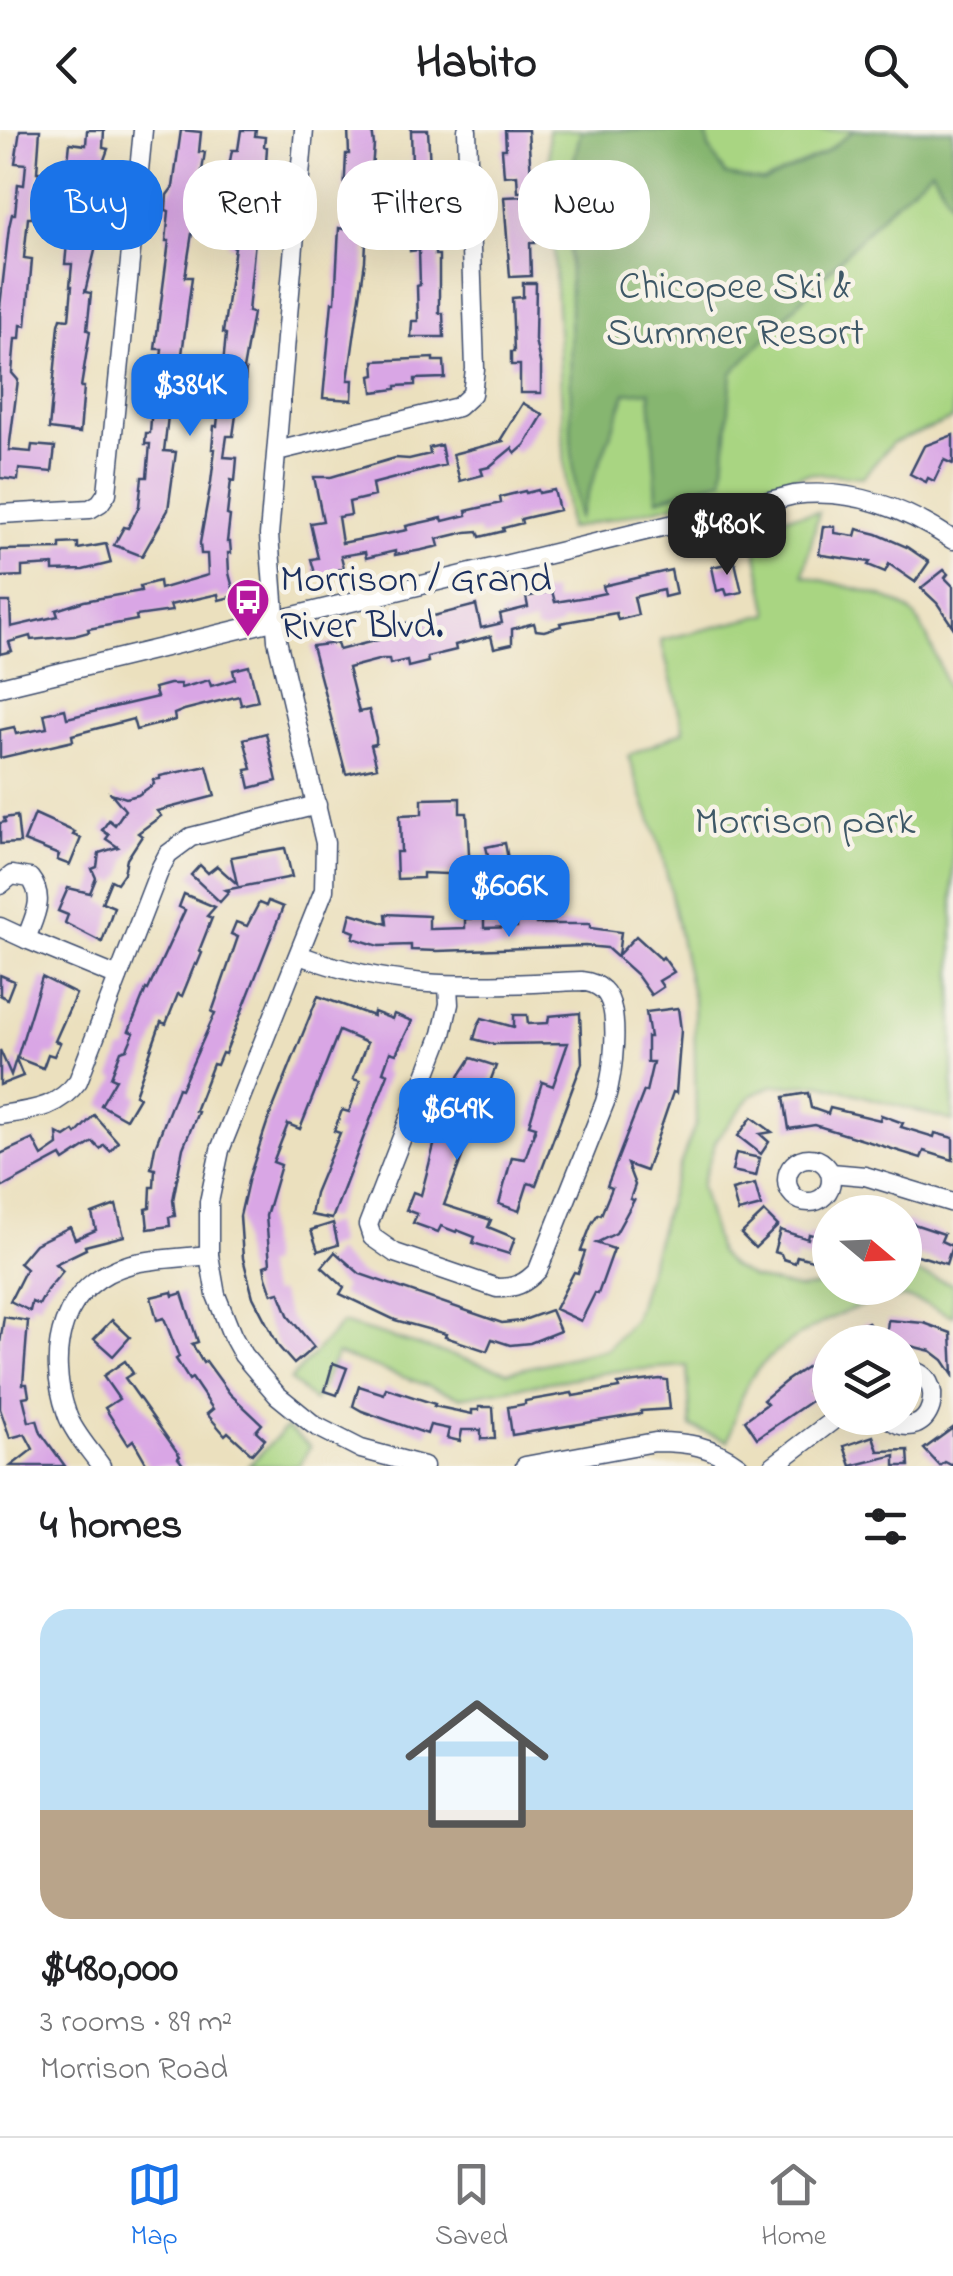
<!DOCTYPE html>
<html lang="en">
<head>
<meta charset="utf-8">
<style>
  :root { --surface:#fff; --page:#f6f6f6; --text:#202124; --muted:#757577; --line:#e0e0e0; --accent:#1a73e8 }
  body { margin:0; font-family:"Indie Flower",sans-serif; background:var(--page); color:var(--text); height:100vh; display:flex; flex-direction:column; font-size:38px; white-space:nowrap }
  * { box-sizing:border-box; margin:0 }
  p { font-size:32px; color:var(--muted) }
  .icon { flex:none; width:55px; height:55px; fill:none; stroke:currentColor; stroke-width:2; stroke-linecap:round; stroke-linejoin:round }
  .map { position:relative; height:1336px; overflow:hidden }
  .panel { display:flex; flex-direction:column; background:var(--surface); flex:1 }
  .panel>* { flex:none }
  .guide { position:absolute; left:30px; top:30px; width:895px; height:90px; display:flex; gap:20px }
  .needle { width:65px; rotate:109deg }
  .tools { position:absolute; left:812px; top:1065px; display:grid; gap:20px }
  .tools a { display:grid; place-items:center; width:110px; height:110px; border-radius:50%; background:var(--surface); box-shadow:0 10px 40px #0002; font-size:50px }
  .price { position:absolute; translate:-50% -85px; padding:0 22px; border-radius:20px; background:var(--accent); color:#fff; font-size:32px; line-height:65px; filter:drop-shadow(0 2px 5px #0008) }
  .price::after { content:''; position:absolute; left:50%; top:60px; width:30px; height:22px; margin-left:-15px; background:inherit; clip-path:polygon(0 0,100% 0,50% 100%) }
  .price.on { background:#222; color:#fff }
  ul { padding:0; list-style:none }
  li { display:grid; align-content:center; gap:20px; height:530px; padding:0 40px }
  li+li { border-top:2px solid var(--line) }
  li span { display:grid; place-items:center; height:310px; border-radius:30px; color:#555 }
  li>.icon { margin-inline-start:auto }
  span .icon { width:180px; height:180px; fill:#fffc; stroke-width:1 }
  li b { font-size:42px }
  h2 { display:flex; justify-content:space-between; align-items:center; height:120px; padding:0 40px; font-size:42px }
  .chip { padding:0 35px; border-radius:40px; background:var(--surface); box-shadow:0 10px 40px #0002; font-size:35px; line-height:90px }
  .chip.on { background:var(--accent); color:#fff }
  header { display:flex; justify-content:space-between; align-items:center; height:130px; padding:0 40px; background:var(--surface); font-size:45px; font-weight:700 }
  .tabs { display:flex; justify-content:space-around; align-items:center; height:140px; border-top:2px solid var(--line); background:var(--surface); font-size:28px; color:var(--muted) }
  .tabs a { display:grid; justify-items:center; gap:5px }
  .tabs .on { color:var(--accent) }
  .map>svg:first-child { display:block }
  .green { fill:#a9d582; stroke:#628270; stroke-width:2.5 }
  .forest { fill:#86b670; stroke:#507267; stroke-width:2.5 }
  .building { fill:#d9a6e5 }
  .lines { fill:none; stroke-linecap:round; stroke-linejoin:round }
  .minor-casing { stroke:#3a4a6c; stroke-width:21 }
  .minor { stroke:#fff; stroke-width:18 }
  .labels { text-anchor:middle; stroke-width:9; stroke-linejoin:round; paint-order:stroke }
  .park-label { font-size:40px; fill:#3e5867; stroke:#f7f3e8 }
  .poi-label { font-size:40px; fill:#1b2f5e; stroke:#f7f3e8; text-anchor:start }
</style>
</head>
<body>
<header><svg class="icon" aria-label="back" viewBox="0 0 24 24"><path d="M15 5l-7 7 7 7"/></svg>Habito<svg class="icon" aria-label="search" viewBox="0 0 24 24"><circle cx="10" cy="10" r="6"/><path d="M15 15l6 6"/></svg></header>
<div class="map">
<svg width="953" height="1336" viewBox="0 0 953 1336">
  <rect width="100%" height="100%" fill="#f7f3e8"/>
  <filter id="ink" filterUnits="userSpaceOnUse"><feTurbulence type="fractalNoise" baseFrequency=".01" numOctaves="2"/><feDisplacementMap in="SourceGraphic" scale="20" xChannelSelector="R" yChannelSelector="G"/><feConvolveMatrix kernelMatrix="1 2 1 2 8 2 1 2 1" color-interpolation-filters="sRGB"/></filter>
  <filter id="wash" filterUnits="userSpaceOnUse"><feTurbulence type="fractalNoise" baseFrequency=".0048" numOctaves="4" result="noise"/><feDisplacementMap in="SourceGraphic" scale="40" xChannelSelector="R" yChannelSelector="G"/><feGaussianBlur stdDeviation="2.25" result="paint"/><feColorMatrix in="noise" values="0 0 0 0 0 0 0 0 0 0 0 0 0 0 0 0 0 1.4 0 .05"/><feComposite in="paint" operator="in"/></filter>
  <g filter="url(#wash)">
    <rect width="100%" height="100%" fill="#ebe0be"/>
    <g class="green">
      <polygon points="548,0 953,0 953,289 892,313 863,347 810,343 568,399"/>
      <path d="M819,382L803,445C830,454 893,463 912,483C929,502 945,551 953,575V991L821,954L771,956L752,965L716,1010L701,1056L718,1122L731,1136L753,1148L800,1159L830,1154V1158H905V1144L916,1143L953,1154V1186C938,1181 917,1168 902,1168C856,1170 788,1206 757,1240C740,1260 735,1287 728,1311L691,1297L687,1236L615,1241L460,1267L337,1224L314,1271L290,1250L342,1193L508,1242L607,1219L634,1189L674,1051L696,993L694,874L662,722L628,626L684,601L661,510L769,484L750,390Z"/>
      <polygon points="286,1298 310,1316 299,1336 248,1336"/>
    </g>
    <polygon class="forest" points="581,0 706,0 709,18 726,45 764,52 823,24 854,0 953,0 953,77 932,39 885,82 732,243 723,350 657,369 650,261 626,263 578,390 571,312 569,51"/>
    <g id="blocks">
      <g class="building">
        <polygon points="20,0 40,0 37,42 39,42 32,88 28,88 24,128 32,129 26,196 21,195 20,209 15,209 12,243 18,250 9,320 31,322 32,315 55,317 52,342 19,339 18,350 0,348 0,177 9,97 12,84 15,84 18,54 24,55 26,34 15,33"/>
        <polygon points="87,0 104,0 103,18 108,19 100,41 97,76 102,77 100,100 85,162 91,163 87,200 90,201 81,257 84,257 80,303 49,299 59,195 61,188 69,189 72,156 70,156 72,134 65,134 71,72 77,73 79,51 66,50 70,13 86,15"/>
        <polygon points="181,0 201,2 199,22 205,22 185,147 192,147 176,271 185,272 184,287 168,286 164,321 176,322 168,380 142,426 114,415 124,397 128,398 139,376 142,347 147,347 150,314 145,314 146,303 150,303 154,246 159,246 162,219 155,219 169,111 166,111 169,81 166,80 167,65 173,57"/>
        <polygon points="241,0 256,0 255,6 265,7 264,16 267,17 266,34 262,33 259,65 260,75 263,75 262,91 257,90 248,182 253,183 243,240 246,241 244,265 239,264 233,306 227,306 224,327 237,328 235,351 231,350 227,385 230,386 227,412 230,412 231,423 228,423 229,443 235,466 219,470 218,464 170,475 172,481 136,486 137,490 88,499 89,502 74,506 31,510 30,506 9,512 12,521 0,524 0,472 10,472 11,497 58,486 56,480 84,471 141,461 140,456 159,451 160,459 208,445 207,424 201,424 200,413 211,352 215,319 212,319 214,296 217,296 226,204 223,203 235,117 228,114 230,98 225,97 228,62 236,62 239,35 230,31 232,20 238,20"/>
        <polygon points="348,0 372,0 374,15 372,39 367,39 363,93 367,93 365,131 348,250 353,250 352,270 323,268 332,172 335,172 339,98 344,99 348,66 344,66 346,24 349,24"/>
        <polygon points="411,0 428,0 430,38 435,38 438,90 434,91 435,125 439,125 439,183 443,183 444,207 411,207 412,191 418,191 417,156 420,155 419,120 410,121 408,73 413,72"/>
        <polygon points="505,0 528,0 532,62 518,62 517,45 504,46 502,19 506,19"/>
        <polygon points="527,66 528,94 535,94 535,113 530,113 531,146 510,147 504,67"/>
        <polygon points="523,153 536,153 535,210 541,237 541,263 520,263 520,235 511,235 511,222 514,222 512,168 523,167"/>
        <polygon points="433,228 433,231 444,231 445,248 415,249 415,255 396,256 396,259 373,262 371,246 375,245 374,231"/>
        <polygon points="523,273 543,285 525,315 516,323 512,318 489,337 481,339 483,345 460,351 453,324 503,311 501,309"/>
        <polygon points="953,305 953,334 944,330 934,351 928,348 926,352 910,344 924,316"/>
        <polygon points="441,315 445,335 372,354 374,366 349,372 351,385 338,387 342,413 407,400 406,396 442,388 443,391 467,385 466,381 501,373 500,367 525,361 526,363 538,360 539,363 554,360 559,380 521,389 522,393 503,398 504,401 480,407 478,401 466,402 437,409 439,416 422,420 395,425 395,421 366,428 365,422 341,426 344,438 316,447 311,429 318,428 310,393 323,391 314,347 331,347 395,328 409,329 430,324 429,318"/>
        <polygon points="823,396 835,397 835,403 855,406 857,399 877,404 907,417 929,432 915,452 889,434 885,442 868,435 870,432 822,425 819,424"/>
        <polygon points="78,413 78,419 106,414 111,433 83,440 53,441 53,435 22,437 22,446 0,447 0,420 60,419 60,414"/>
        <polygon points="735,432 742,462 727,465 725,459 717,461 712,437"/>
        <polygon points="671,440 676,464 664,467 663,460 634,467 638,485 618,490 616,483 560,493 561,496 544,501 536,500 534,493 512,499 512,514 494,518 491,506 455,515 456,520 427,527 428,532 408,537 407,530 390,534 389,529 382,529 348,538 359,582 369,580 376,608 376,614 371,615 377,637 346,644 312,516 337,513 339,520 378,510 377,506 400,500 398,495 476,475 481,498 502,493 500,484 528,477 526,467 552,461 555,472 586,467 605,463 603,456"/>
        <polygon points="944,440 948,444 945,448 953,456 953,497 937,473 921,458"/>
        <polygon points="249,536 258,571 241,575 239,566 184,580 174,584 175,590 136,600 133,589 72,605 73,611 0,628 0,600 14,597 16,604 47,598 44,584 65,579 67,588 157,567 154,558 169,554 180,554 181,558 209,550 211,556 235,549 233,540"/>
        <polygon points="266,603 277,651 250,658 246,640 252,639 244,609"/>
        <polygon points="207,636 215,666 157,681 161,686 138,703 142,706 127,729 124,743 117,753 111,750 102,772 114,777 102,812 65,793 68,785 58,781 68,758 90,763 96,748 92,739 97,737 99,723 118,717 106,709 109,705 102,700 109,690 115,695 125,680 111,663 126,668 138,665 154,654 153,650 160,649 160,646"/>
        <polygon points="460,668 460,683 467,683 470,745 423,743 423,748 397,749 396,722 401,722 400,685 422,684 422,669"/>
        <polygon points="35,684 75,702 73,705 81,708 70,735 57,730 59,725 24,711"/>
        <polygon points="17,686 20,713 0,714 0,693 5,692 4,688"/>
        <polygon points="505,713 508,729 490,733 486,717"/>
        <polygon points="285,718 292,747 225,760 229,762 220,772 191,745 200,735 208,743 217,736 237,754 231,727"/>
        <polygon points="184,764 215,777 207,786 212,788 199,821 202,823 197,835 195,834 182,866 178,864 166,894 161,892 135,965 139,967 126,989 101,975 116,949 111,947 121,921 127,919 134,903 129,901 146,859 148,860 185,780 179,777"/>
        <polygon points="268,771 283,777 225,924 222,923 217,935 213,934 195,981 198,982 183,1018 173,1070 175,1086 169,1087 170,1096 148,1099 146,1079 150,1078 151,1057 154,1057 155,1039 151,1038 155,1017 178,958 181,959 215,883 212,882 238,807 231,804 236,792 247,796 259,773 266,776"/>
        <polygon points="351,783 387,794 386,784 429,786 429,799 432,799 465,798 465,789 484,788 484,798 517,797 517,788 536,787 536,794 590,794 590,798 621,802 618,825 636,806 661,829 663,827 674,842 659,851 663,857 651,865 637,845 607,818 585,816 437,821 411,820 411,815 379,816 353,808 355,802 347,799"/>
        <polygon points="0,845 14,851 7,869 0,865"/>
        <polygon points="42,847 76,864 55,911 60,913 54,926 48,924 43,938 17,928"/>
        <polygon points="318,866 373,886 374,882 392,889 394,884 412,891 396,924 390,922 383,942 388,944 332,1089 311,1085 315,1063 340,1003 334,1001 342,980 349,982 360,951 353,949 367,913 339,901 300,999 288,994 273,1032 281,1035 266,1086 270,1134 264,1136 266,1147 272,1164 279,1162 289,1187 314,1217 294,1234 279,1217 253,1167 243,1128 240,1086 249,1047 267,993"/>
        <polygon points="678,878 681,900 676,963 673,962 646,1041 627,1034 635,1055 630,1069 634,1070 616,1103 596,1113 614,1119 598,1164 595,1163 581,1191 555,1179 574,1142 578,1143 585,1122 581,1121 592,1093 598,1084 601,1085 612,1058 607,1056 644,961 646,962 653,932 647,932 647,907 650,907 646,882"/>
        <polygon points="580,883 582,933 536,1055 528,1053 519,1081 499,1074 512,1027 525,1029 536,997 529,995 542,952 553,956 568,913 493,914 474,909 478,895 482,888 514,897 514,885 527,885 528,894 548,893 549,886"/>
        <polygon points="0,920 11,945 16,929 23,946 0,955"/>
        <polygon points="471,928 496,936 444,1075 491,1090 488,1097 515,1108 509,1124 473,1113 475,1107 457,1100 456,1102 441,1096 438,1102 413,1093 417,1084 406,1080 413,1062 421,1065 437,1004 456,951"/>
        <polygon points="808,963 811,978 828,984 830,978 880,990 881,985 903,993 901,997 934,1007 935,1003 953,1008 953,1030 924,1021 921,1028 815,995 789,999 784,967"/>
        <polygon points="94,985 118,1012 110,1021 104,1015 100,1019 93,1012 64,1031 61,1026 3,1057 0,1051 0,1024 33,1009 42,1026 58,1015 57,1003 65,1007 74,1001 76,1004"/>
        <polygon points="752,987 772,1002 760,1004 769,1012 761,1024 738,1006"/>
        <polygon points="736,1023 760,1028 756,1046 732,1041"/>
        <polygon points="755,1054 761,1076 738,1082 732,1060"/>
        <polygon points="116,1075 124,1106 85,1116 86,1119 55,1134 63,1141 47,1160 39,1175 32,1172 30,1181 10,1171 26,1139 19,1133 35,1114 70,1097 75,1109 96,1100 92,1084"/>
        <polygon points="764,1082 778,1096 755,1118 741,1104"/>
        <polygon points="905,1091 944,1104 941,1111 952,1116 946,1134 905,1121"/>
        <polygon points="333,1093 338,1115 318,1121 311,1100"/>
        <polygon points="780,1100 808,1109 809,1104 830,1109 824,1133 797,1126 795,1133 783,1129 781,1124 774,1122"/>
        <polygon points="335,1122 360,1144 502,1193 521,1191 551,1180 560,1201 530,1213 510,1215 492,1209 487,1221 445,1207 446,1204 395,1190 340,1164 344,1157 322,1137"/>
        <polygon points="172,1162 173,1166 182,1163 198,1212 192,1214 203,1233 206,1231 230,1264 262,1294 256,1301 265,1309 252,1324 228,1302 225,1305 207,1284 213,1279 192,1248 189,1250 176,1229 179,1227 164,1188 157,1190 151,1167"/>
        <polygon points="4,1187 28,1191 23,1254 27,1254 29,1266 23,1267 29,1292 37,1290 41,1303 65,1336 11,1336 33,1319 25,1304 10,1308 0,1279 0,1213"/>
        <polygon points="112,1190 130,1207 113,1226 94,1209"/>
        <polygon points="888,1190 924,1193 951,1203 953,1245 943,1230 931,1221 886,1210"/>
        <polygon points="868,1192 879,1212 850,1212 846,1204"/>
        <polygon points="830,1221 830,1244 808,1261 814,1269 757,1308 745,1290 767,1274 763,1270 786,1251"/>
        <polygon points="125,1231 133,1243 125,1248 180,1326 178,1328 184,1336 148,1336 133,1310 128,1314 105,1278 119,1269 103,1246"/>
        <polygon points="333,1233 347,1238 337,1265 325,1261"/>
        <polygon points="660,1249 667,1250 670,1279 641,1281 641,1284 512,1305 508,1277 525,1274 525,1271 572,1263 573,1266 619,1258 618,1254"/>
        <polygon points="359,1256 384,1264 386,1258 435,1274 434,1276 472,1284 472,1280 479,1280 479,1277 493,1277 495,1309 481,1309 481,1300 462,1300 460,1311 447,1308 449,1299 430,1295 427,1304 362,1281 353,1276"/>
        <polygon points="953,1298 953,1336 945,1332 940,1336 924,1319"/>
        <polygon points="873,1306 878,1321 908,1320 909,1336 895,1336 895,1325 851,1336 844,1316"/>
      </g>
    </g>
  </g>
  <g filter="url(#ink)">
    <use href="#blocks" fill-opacity="0" stroke="#3a4a6c" stroke-width="2.5"/>
    <g class="lines">
      <defs>
        <g id="minor">
          <polyline points="304,0 269,405 277,510 325,713 324,760 220,1020 209,1072 209,1125 216,1165 232,1205 243,1225 277,1265 314,1295 361,1319 424,1336"/>
          <polyline points="277,321 458,277 472,264 475,239 467,0"/>
          <polyline points="0,384 90,379 100,373 107,363 143,0"/>
          <path d="M0,557L794,365C853,358 905,378 953,410"/>
          <path d="M0,755L12,745L30,748C46,768 34,787 26,809L0,797"/>
          <polyline points="26,809 118,847"/>
          <path d="M299,825C402,863 474,855 581,851C589,852 597,854 603,860C623,879 612,948 605,972L538,1140C525,1154 515,1158 497,1158L395,1123L372,1107L368,1095L442,904L449,874L448,856"/>
          <path d="M0,985C32,980 57,979 78,951L160,739L168,724L191,707L317,675"/>
          <circle cx="809" cy="1050" r="22"/>
          <polyline points="831,1043 865,1046 953,1073"/>
          <path d="M888,1288C931,1321 953,1241 905,1240"/>
          <path d="M101,1336C90,1320 73,1302 67,1284C45,1222 61,1153 131,1134C156,1128 184,1128 209,1125"/>
          <path d="M525,1336L655,1312C688,1312 712,1316 739,1336"/>
          <polyline points="773,1336 836,1288"/>
        </g>
      </defs>
      <use href="#minor" class="minor-casing"/>
      <use href="#minor" class="minor"/>
    </g>
  </g>
  <defs>
    <symbol id="bus-pin" viewBox="-11 -11 22 30"><path d="M0 17L-7.5 6A9.5 9.5 0 1 1 7.5 6Z" fill="#b5179e" stroke="#f7f3e8"/><path d="M-5-6H5V4H4V6H2V4H-2V6H-4V4H-5ZM-3.5-4V0h7V-4ZM-3.5 1.2v1.5H-2V1.2ZM2 1.2v1.5H3.5V1.2Z" fill="#fff"/></symbol>
  </defs>
  <g fill-rule="evenodd">
    <use href="#bus-pin" x="223" y="445" width="50" height="68"/>
  </g>
  <g class="labels">
    <g class="park-label">
      <text x="735" y="168">Chicopee Ski &amp;<tspan x="735" dy="46">Summer Resort</tspan></text>
      <text x="805" y="703">Morrison park</text>
    </g>
    <g class="poi-label">
      <text x="280" y="461">Morrison / Grand<tspan x="280" dy="46">River Blvd.</tspan></text>
    </g>
  </g>
</svg>
<div class="tools">
<a><svg class="needle" viewBox="-14 -14 28 28"><path d="M0-13l5 13h-10z" fill="#e53935"/><path d="M0 13l5-13h-10z" fill="#757577"/></svg></a>
<a><svg class="icon" aria-label="layers" viewBox="0 0 24 24"><path d="M12 4l9 5-9 5-9-5zM3 14l9 5 9-5"/></svg></a>
</div>
<b class="price" style="left:190px;top:309px">$384K</b>
<b class="price on" style="left:727px;top:448px">$480K</b>
<b class="price" style="left:509px;top:810px">$606K</b>
<b class="price" style="left:457px;top:1033px">$649K</b>
<div class="guide">
<a class="chip on">Buy</a>
<a class="chip">Rent</a>
<a class="chip">Filters</a>
<a class="chip">New</a>
</div>
</div>
<section class="panel">
<h2>4 homes<svg class="icon" aria-label="filters" viewBox="0 0 24 24"><path d="M4 7h16M4 17h16"/><circle cx="9" cy="7" r="2"/><circle cx="15" cy="17" r="2"/></svg></h2>
<ul>
<li><span style="background:linear-gradient(#bfe0f5 65%,#b9a48a 0)"><svg class="icon" aria-label="home" viewBox="0 0 24 24"><path d="M3 11l9-7 9 7M6 9v11h12V9"/></svg></span><div><b>$480,000</b><p>3 rooms · 89 m²</p><p>Morrison Road</p></div></li>
</ul>
</section>
<nav class="tabs">
<a class="on"><svg class="icon" aria-label="map" viewBox="0 0 24 24"><path d="M3 6l6-2 6 2 6-2v14l-6 2-6-2-6 2zM9 4v14M15 6v14"/></svg>Map</a>
<a><svg class="icon" aria-label="saved" viewBox="0 0 24 24"><path d="M7 4h10v16l-5-4-5 4z"/></svg>Saved</a>
<a><svg class="icon" aria-label="home" viewBox="0 0 24 24"><path d="M3 11l9-7 9 7M6 9v11h12V9"/></svg>Home</a>
</nav>
</body>
</html>
